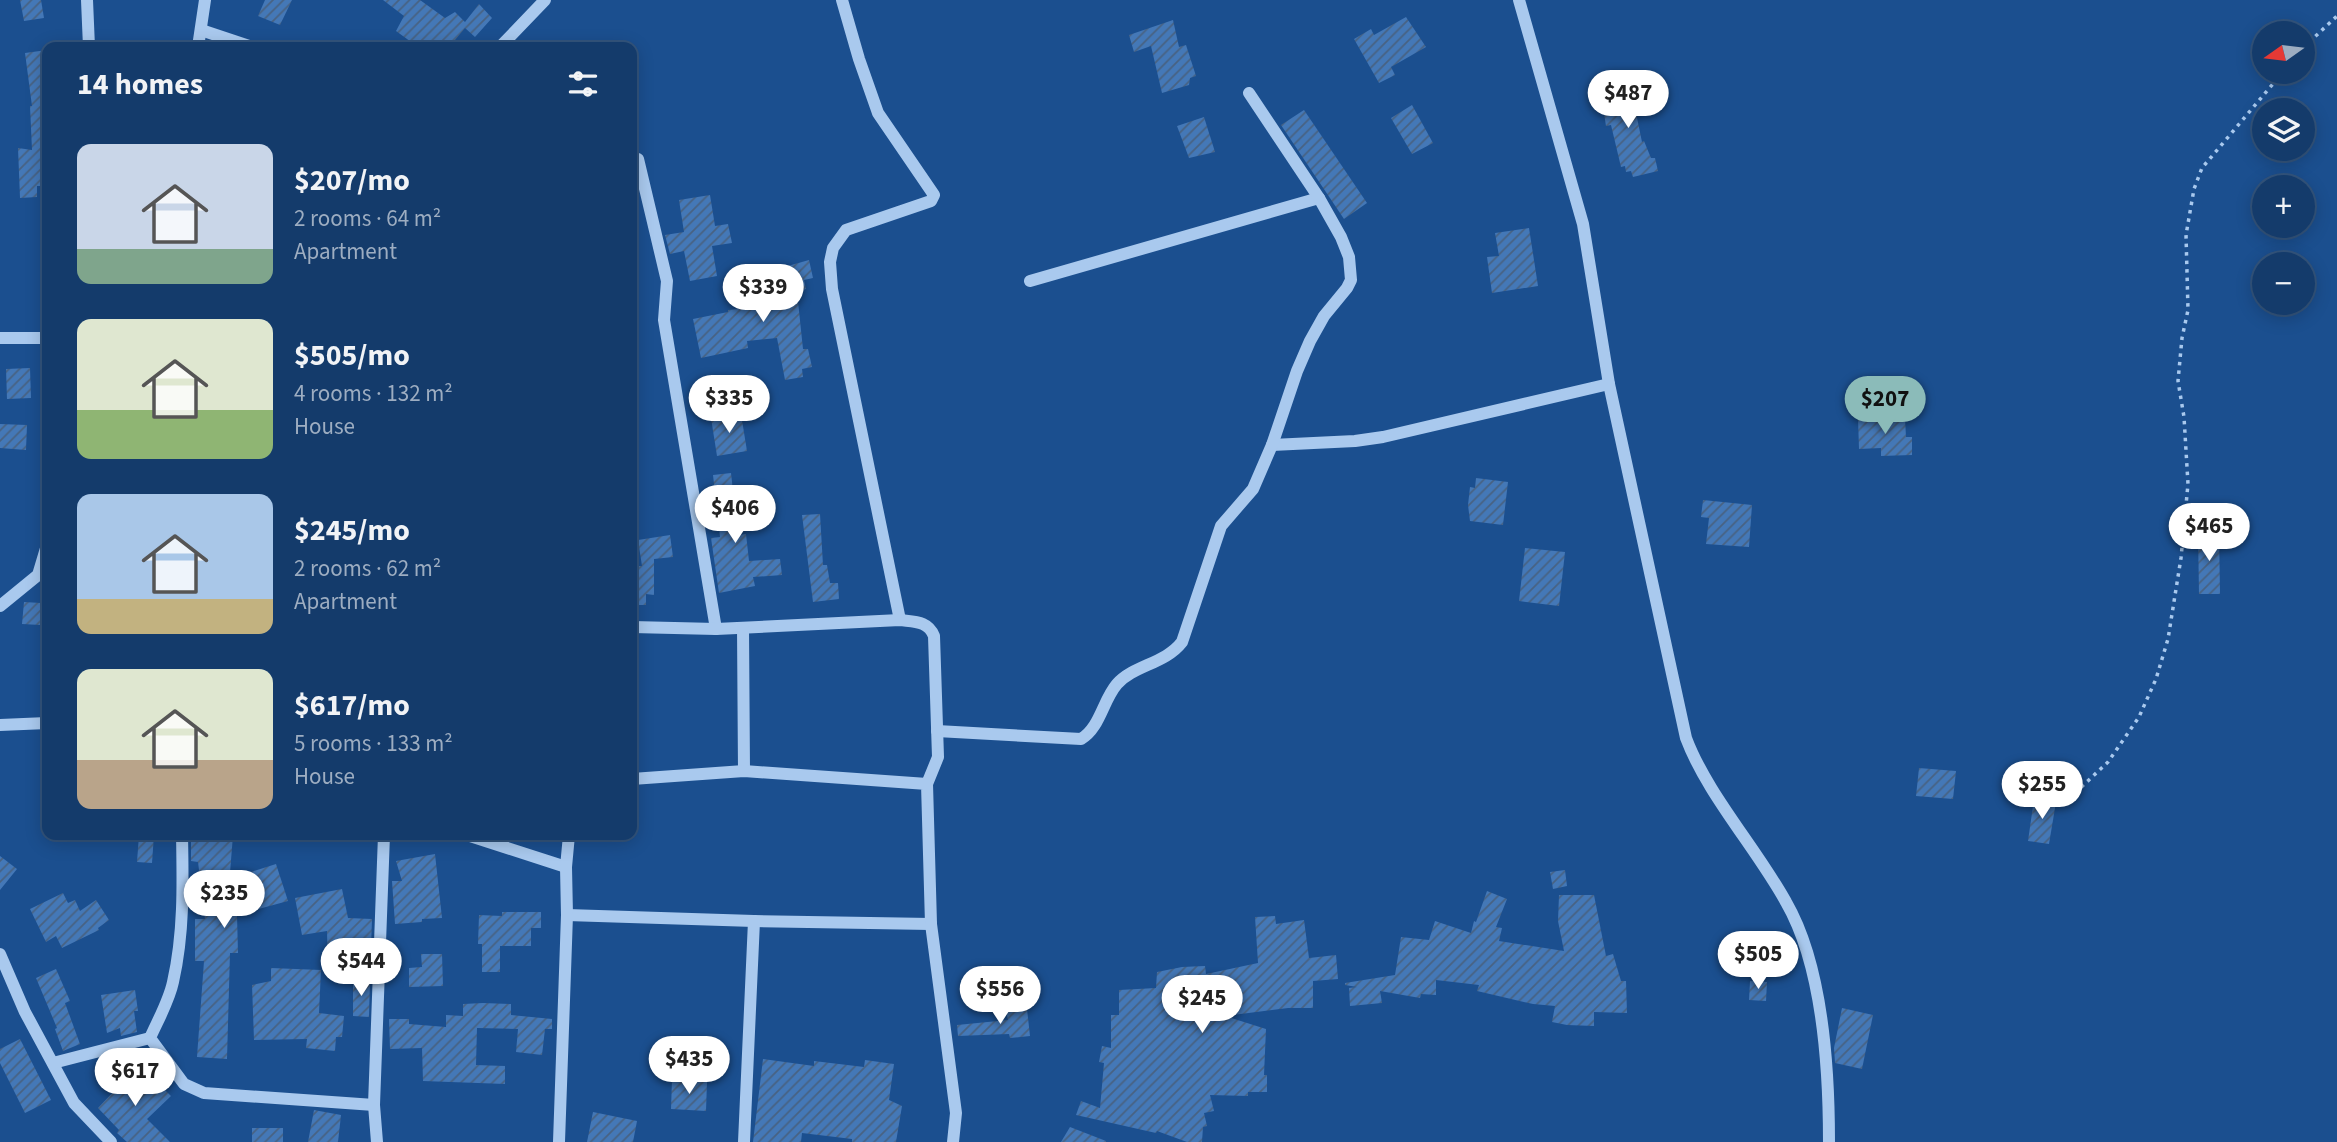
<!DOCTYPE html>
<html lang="en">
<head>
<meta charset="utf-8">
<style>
  :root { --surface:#143b6b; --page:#1d4271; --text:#f1f3f6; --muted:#9dadc1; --line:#33557e; --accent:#8bbbb9 }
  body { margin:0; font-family:"Source Sans 3",sans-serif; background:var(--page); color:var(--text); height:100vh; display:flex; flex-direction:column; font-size:26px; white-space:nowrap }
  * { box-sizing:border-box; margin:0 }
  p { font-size:23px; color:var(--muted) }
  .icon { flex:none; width:38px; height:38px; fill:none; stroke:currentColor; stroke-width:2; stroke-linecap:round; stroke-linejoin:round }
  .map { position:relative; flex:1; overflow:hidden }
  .drawer { position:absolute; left:42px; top:42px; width:595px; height:798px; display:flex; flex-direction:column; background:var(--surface); border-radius:14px; box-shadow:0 4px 18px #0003,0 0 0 2px var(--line) }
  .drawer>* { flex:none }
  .needle { width:46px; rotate:256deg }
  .fabs { position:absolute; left:2252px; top:21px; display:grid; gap:14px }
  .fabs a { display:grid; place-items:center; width:63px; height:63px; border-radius:50%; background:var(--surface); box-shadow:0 4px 18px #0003,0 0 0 2px var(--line); font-size:35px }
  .price { position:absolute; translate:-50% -60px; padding:0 16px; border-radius:24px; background:#fff; color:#222; font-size:23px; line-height:46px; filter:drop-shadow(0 2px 4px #0008) }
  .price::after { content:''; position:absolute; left:50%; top:42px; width:21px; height:16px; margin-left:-10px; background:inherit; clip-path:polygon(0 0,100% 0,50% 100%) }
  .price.on { background:var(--accent); color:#111 }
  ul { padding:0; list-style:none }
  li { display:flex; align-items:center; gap:21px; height:175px; padding:0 35px }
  li span { display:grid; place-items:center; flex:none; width:196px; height:140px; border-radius:14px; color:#555 }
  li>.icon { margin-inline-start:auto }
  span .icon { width:84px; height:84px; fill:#fffc; stroke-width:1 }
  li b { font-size:30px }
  h2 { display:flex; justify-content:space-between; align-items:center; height:84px; padding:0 35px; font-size:30px }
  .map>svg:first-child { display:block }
  .building { fill:url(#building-hatch) }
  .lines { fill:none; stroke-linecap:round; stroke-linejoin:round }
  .path { stroke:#a9c9ee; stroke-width:3.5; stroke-dasharray:3.5 5; stroke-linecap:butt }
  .minor { stroke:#a9c9ee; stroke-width:12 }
</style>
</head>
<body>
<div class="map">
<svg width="2337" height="1142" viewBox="0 0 2337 1142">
  <defs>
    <pattern id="building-hatch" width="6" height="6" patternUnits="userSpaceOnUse" patternTransform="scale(1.75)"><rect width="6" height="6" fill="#4478b7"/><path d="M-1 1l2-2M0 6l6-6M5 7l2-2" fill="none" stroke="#486282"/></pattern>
  </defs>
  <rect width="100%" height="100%" fill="#1b4f8f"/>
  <g class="building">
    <polygon points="20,0 41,0 44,18 24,21"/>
    <polygon points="265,0 292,0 280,25 258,16"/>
    <polygon points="383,0 420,0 445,18 455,12 465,22 479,4 492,18 475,37 465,28 449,47 418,47 396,31 404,16"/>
    <polygon points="1406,17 1426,47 1391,67 1395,75 1379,83 1354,39 1371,29 1374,35"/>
    <polygon points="1173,20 1179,47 1186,45 1196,76 1190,78 1189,85 1162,93 1151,46 1134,52 1129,35"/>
    <polygon points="47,50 47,186 37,186 37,197 20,198 18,148 32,150 30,106 32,106 25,53"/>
    <polygon points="1636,82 1639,100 1636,100 1637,107 1635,108 1642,142 1644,141 1651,158 1655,158 1658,171 1633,177 1631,171 1626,172 1625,166 1621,167 1611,125 1606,126 1603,107 1606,106 1603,93 1609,91 1609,88"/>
    <polygon points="1412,105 1433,143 1412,154 1391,118"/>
    <polygon points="1304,110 1367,203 1344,219 1281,125"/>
    <polygon points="1204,117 1215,152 1189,158 1177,126"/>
    <polygon points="710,195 715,226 728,224 732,243 712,246 717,276 690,281 684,251 670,254 665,235 684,232 679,200"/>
    <polygon points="1529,228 1538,286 1492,293 1487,257 1499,256 1495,233"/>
    <polygon points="809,260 813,278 804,280 806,289 797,292 803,349 808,349 812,367 802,369 803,377 785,380 777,338 747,341 748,348 701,358 693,319 728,312 728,310 780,305 770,271"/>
    <polygon points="30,368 31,398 7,399 6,369"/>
    <polygon points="741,414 747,451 717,456 711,418"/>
    <polygon points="1877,417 1905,418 1906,437 1912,437 1912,455 1881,456 1881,448 1859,449 1858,418"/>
    <polygon points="0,424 27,425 26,450 0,448"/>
    <polygon points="731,473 738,535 746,534 749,561 780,559 782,575 753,577 755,586 719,593 711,538 720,537 713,475"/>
    <polygon points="1476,478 1508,482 1503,525 1470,521 1468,505 1470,487 1475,488"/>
    <polygon points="1703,500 1752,505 1749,547 1706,544 1709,518 1701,517"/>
    <polygon points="820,514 823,565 827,565 830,583 838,583 839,599 813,602 802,515"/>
    <polygon points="2219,531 2220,594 2199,594 2198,532"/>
    <polygon points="670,535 673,557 654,559 654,595 646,594 646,605 632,605 632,566 642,566 638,540"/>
    <polygon points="1525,548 1565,552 1559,606 1519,601"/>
    <polygon points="24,602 41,603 40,625 22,624"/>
    <polygon points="1919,768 1956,771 1953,799 1916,796"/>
    <polygon points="2034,799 2056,802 2049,844 2028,841"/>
    <polygon points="139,835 154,835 152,863 137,862"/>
    <polygon points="191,835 233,835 230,873 238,872 238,876 276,864 288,901 237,915 238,953 230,953 227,1059 197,1057 204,961 195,961 195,919 205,919 198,862 191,861"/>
    <polygon points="435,854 442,918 422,919 422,922 395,924 392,881 402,881 396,861"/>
    <polygon points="0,856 17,869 0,890"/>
    <polygon points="1565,870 1567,886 1553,889 1550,872"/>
    <polygon points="342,889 348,918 372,919 371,948 355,947 355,972 328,973 327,931 302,935 295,898"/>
    <polygon points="1487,891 1507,899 1496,927 1502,928 1499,941 1564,951 1558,921 1559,895 1594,895 1606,956 1613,954 1621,981 1626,981 1627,1013 1594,1012 1594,1026 1567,1025 1552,1022 1555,1006 1533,1004 1477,991 1479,985 1436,980 1436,995 1421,994 1420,998 1380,991 1382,1003 1350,1006 1349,988 1357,987 1345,985 1345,983 1395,975 1401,937 1429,940 1435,921 1471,933 1474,921 1476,922"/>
    <polygon points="63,893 68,903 75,900 80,911 96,900 109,920 98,928 99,930 62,948 56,936 46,942 30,909"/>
    <polygon points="502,912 541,912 541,928 531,928 531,946 500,946 500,972 482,972 482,944 478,944 479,915 502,916"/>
    <polygon points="1275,916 1276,924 1304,920 1309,958 1336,955 1338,979 1313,981 1313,1008 1288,1008 1225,1016 1266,1029 1264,1075 1267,1075 1267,1092 1248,1092 1248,1096 1210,1095 1214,1111 1204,1113 1207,1126 1203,1127 1202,1142 1187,1142 1157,1131 1156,1133 1076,1115 1081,1101 1100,1108 1104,1063 1099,1062 1102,1046 1111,1048 1111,1015 1119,1015 1119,990 1156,988 1157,972 1182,967 1205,966 1206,974 1258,963 1255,917"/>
    <polygon points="421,954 442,954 443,986 409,987 409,968 422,967"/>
    <polygon points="271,968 321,970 319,1013 344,1016 342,1037 336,1037 335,1051 306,1048 307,1039 254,1040 252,985 271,981"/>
    <polygon points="56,969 70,1001 65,1003 80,1044 63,1051 55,1029 57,1028 36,978"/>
    <polygon points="353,980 370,980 369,1017 353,1016"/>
    <polygon points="1750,981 1767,982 1766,1001 1749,1000"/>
    <polygon points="135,990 138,1011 134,1011 137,1032 121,1036 120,1028 107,1033 101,995"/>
    <polygon points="483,1003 511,1004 511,1015 552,1019 552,1029 545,1029 542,1055 516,1052 518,1029 477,1028 476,1065 505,1066 505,1084 423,1081 422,1048 390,1049 389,1019 409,1019 409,1024 446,1027 446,1015 463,1016 463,1004"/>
    <polygon points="1842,1008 1873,1015 1862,1069 1835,1063 1834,1048"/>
    <polygon points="1027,1009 1030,1036 1010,1038 1009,1034 958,1036 957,1025 1008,1020 1006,1011"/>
    <polygon points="20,1039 51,1100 25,1113 0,1063 0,1049"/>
    <polygon points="763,1059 814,1066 814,1061 864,1067 865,1060 894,1064 889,1100 902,1106 896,1142 852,1142 852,1139 802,1133 801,1142 753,1142"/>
    <polygon points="134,1067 156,1089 160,1085 171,1096 147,1119 170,1142 127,1142 117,1133 119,1130 98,1108 116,1089 113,1087"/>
    <polygon points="672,1080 707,1082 706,1111 671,1109"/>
    <polygon points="314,1110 341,1115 338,1142 308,1142"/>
    <polygon points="593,1112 637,1121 633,1142 587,1142"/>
    <polygon points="1070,1127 1106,1141 1106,1142 1061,1142"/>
    <rect x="252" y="1128" width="31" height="14"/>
  </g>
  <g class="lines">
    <g class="path">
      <polyline points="2303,48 2337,16"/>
      <polyline points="2075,793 2108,762 2139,717 2156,679 2168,639 2181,558 2188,484 2184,417 2178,381 2182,338 2188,310 2186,235 2194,189 2202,168 2283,72"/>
    </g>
    <g class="minor">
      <polyline points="87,0 89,47"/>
      <polyline points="842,0 859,59 878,113 934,195 931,201 846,230 833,248 830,262 832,289 900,620"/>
      <path d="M1519,0L1583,224L1609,384L1686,738C1707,794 1757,849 1786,902C1823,966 1829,1069 1829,1142"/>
      <polyline points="201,30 252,47"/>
      <polyline points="198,47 205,0"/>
      <polyline points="500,47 545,0"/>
      <polyline points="638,159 667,281 664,320 716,629"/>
      <polyline points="1030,281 1319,198"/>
      <polyline points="0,338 47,338"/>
      <polyline points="1272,445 1355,441 1383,437 1609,384"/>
      <polyline points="0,606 38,575 47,545"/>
      <path d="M632,627L716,629L900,620C915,622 928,621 934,636L938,757L927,784"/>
      <polyline points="743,628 744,771"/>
      <polyline points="0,725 47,723"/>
      <path d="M937,731L1081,739C1100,728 1103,700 1117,684C1134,665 1165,664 1182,642L1221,526L1253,489L1272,445L1297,371L1310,341L1324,316L1347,288L1351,280L1349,257L1341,237L1319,198L1249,93"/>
      <path d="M182,835C183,884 184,934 173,982C169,1001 158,1020 150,1038L184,1084L204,1093L374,1105"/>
      <polyline points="467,835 566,867"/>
      <polyline points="567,915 754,921 931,924 927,784 744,771 632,779"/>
      <polyline points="931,924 956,1113 953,1142"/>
      <polyline points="0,954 25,1012 74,1103 111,1142"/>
      <polyline points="53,1063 150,1038"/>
      <polyline points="377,1142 374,1105 384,835"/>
      <polyline points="559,1142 567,915 566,867 569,835"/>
      <polyline points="744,1142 754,921"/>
    </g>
  </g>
</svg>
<div class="fabs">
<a><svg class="needle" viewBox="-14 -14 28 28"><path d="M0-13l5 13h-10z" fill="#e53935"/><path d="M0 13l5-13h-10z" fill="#9dadc1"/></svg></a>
<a><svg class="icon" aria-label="layers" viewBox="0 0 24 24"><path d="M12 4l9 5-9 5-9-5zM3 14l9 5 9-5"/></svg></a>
<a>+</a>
<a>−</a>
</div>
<b class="price" style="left:1628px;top:130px">$487</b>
<b class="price" style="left:763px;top:324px">$339</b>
<b class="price" style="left:729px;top:435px">$335</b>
<b class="price on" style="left:1885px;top:436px">$207</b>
<b class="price" style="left:735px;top:545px">$406</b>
<b class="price" style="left:2209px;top:563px">$465</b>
<b class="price" style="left:2042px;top:821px">$255</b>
<b class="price" style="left:224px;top:930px">$235</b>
<b class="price" style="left:1758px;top:991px">$505</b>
<b class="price" style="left:361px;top:998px">$544</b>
<b class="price" style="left:1000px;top:1026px">$556</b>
<b class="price" style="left:1202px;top:1035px">$245</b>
<b class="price" style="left:689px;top:1096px">$435</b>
<b class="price" style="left:135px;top:1108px">$617</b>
<section class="drawer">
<h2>14 homes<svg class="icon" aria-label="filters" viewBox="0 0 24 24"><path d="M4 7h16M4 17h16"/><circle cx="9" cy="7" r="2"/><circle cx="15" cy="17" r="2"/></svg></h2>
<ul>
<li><span style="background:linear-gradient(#c9d6e8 75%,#7fa58c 0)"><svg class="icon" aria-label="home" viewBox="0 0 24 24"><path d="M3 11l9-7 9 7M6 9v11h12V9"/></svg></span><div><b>$207/mo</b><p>2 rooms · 64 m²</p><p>Apartment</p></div></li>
<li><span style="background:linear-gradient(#dfe7d0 65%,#8fb573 0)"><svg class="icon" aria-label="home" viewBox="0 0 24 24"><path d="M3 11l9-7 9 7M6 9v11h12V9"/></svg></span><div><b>$505/mo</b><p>4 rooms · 132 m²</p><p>House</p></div></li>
<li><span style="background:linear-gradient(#a9c7e8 75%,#c2b280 0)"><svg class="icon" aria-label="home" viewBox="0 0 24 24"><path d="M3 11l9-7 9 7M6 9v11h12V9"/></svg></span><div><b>$245/mo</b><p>2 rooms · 62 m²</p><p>Apartment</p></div></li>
<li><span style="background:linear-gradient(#dfe7d0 65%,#b9a48a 0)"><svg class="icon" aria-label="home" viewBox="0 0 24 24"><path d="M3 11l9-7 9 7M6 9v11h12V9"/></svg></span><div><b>$617/mo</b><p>5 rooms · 133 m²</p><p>House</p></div></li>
</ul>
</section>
</div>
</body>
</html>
